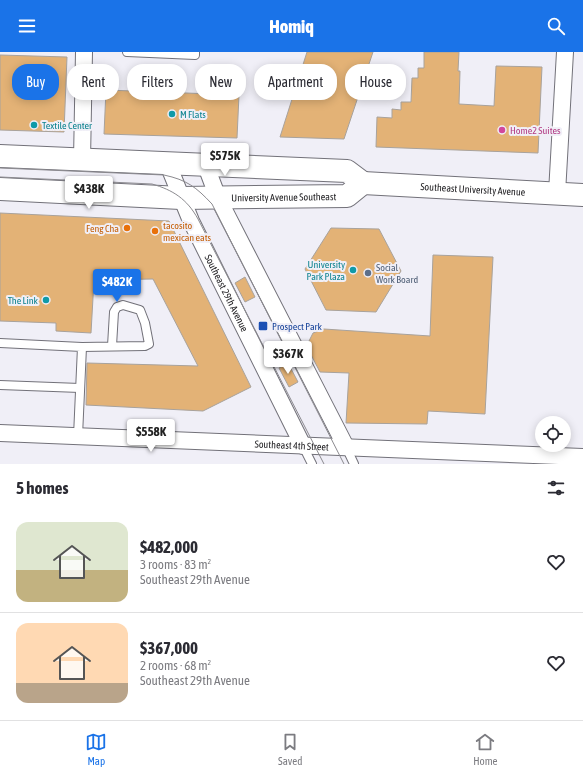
<!DOCTYPE html>
<html lang="en">
<head>
<meta charset="utf-8">
<style>
  :root { --surface:#fff; --page:#f2f2f3; --text:#2b2b33; --muted:#7c7c81; --line:#e1e1e2; --accent:#1a73e8 }
  body { margin:0; font-family:"Asap Condensed",sans-serif; background:var(--page); color:var(--text); height:100vh; display:flex; flex-direction:column; font-size:15px; white-space:nowrap }
  * { box-sizing:border-box; margin:0 }
  p { font-size:13px; color:var(--muted) }
  .icon { flex:none; width:22px; height:22px; fill:none; stroke:currentColor; stroke-width:2; stroke-linecap:round; stroke-linejoin:round }
  .map { position:relative; height:412px; overflow:hidden }
  .drawer { display:flex; flex-direction:column; background:var(--surface); flex:1 }
  .drawer>* { flex:none }
  .banner { position:absolute; left:12px; top:12px; width:559px; height:36px; display:flex; gap:8px }
  .tools { position:absolute; left:535px; top:364px; display:grid; gap:8px }
  .tools a { display:grid; place-items:center; width:36px; height:36px; border-radius:50%; background:var(--surface); box-shadow:0 2px 10px #0003; font-size:20px }
  .price { position:absolute; translate:-50% -34px; padding:0 9px; border-radius:4px; background:#fff; color:#222; font-size:13px; line-height:26px; filter:drop-shadow(0 1px 2px #0008) }
  .price::after { content:''; position:absolute; left:50%; top:24px; width:12px; height:9px; margin-left:-6px; background:inherit; clip-path:polygon(0 0,100% 0,50% 100%) }
  .price.current { background:var(--accent); color:#fff }
  ul { padding:0; list-style:none }
  li { display:flex; align-items:center; gap:12px; height:100px; padding:0 16px }
  li+li { border-top:1px solid var(--line) }
  li span { display:grid; place-items:center; flex:none; width:112px; height:80px; border-radius:12px; color:#555 }
  li>.icon { margin-inline-start:auto }
  span .icon { width:48px; height:48px; fill:#fffc; stroke-width:1 }
  li b { font-size:17px }
  h2 { display:flex; justify-content:space-between; align-items:center; height:48px; padding:0 16px; font-size:17px }
  .pill { padding:0 14px; border-radius:16px; background:var(--surface); box-shadow:0 2px 10px #0003; font-size:14px; line-height:36px }
  .pill.current { background:var(--accent); color:#fff }
  header { display:flex; justify-content:space-between; align-items:center; height:52px; padding:0 16px; background:var(--accent); color:#fff; font-size:18px; font-weight:800 }
  .menu { display:flex; justify-content:space-around; align-items:center; height:56px; border-top:1px solid var(--line); background:var(--surface); font-size:11px; color:var(--muted) }
  .menu a { display:grid; justify-items:center; gap:2px }
  .menu .current { color:var(--accent) }
  .map>svg:first-child { display:block }
  .building { fill:#e3b276; stroke:#a8a29c }
  .lines { fill:none; stroke-linecap:round; stroke-linejoin:round }
  .lane-casing { stroke:#727179; stroke-width:10 }
  .street-casing { stroke:#727179; stroke-width:18 }
  .secondary-casing { stroke:#727179; stroke-width:24 }
  .lane { stroke:#fff; stroke-width:8 }
  .street { stroke:#fff; stroke-width:16 }
  .secondary { stroke:#fff; stroke-width:22 }
  .tram { stroke:#8b8a8f; stroke-width:1 }
  .culture-dot { fill:#0f9aa8; stroke:#f0eff7; stroke-width:1.5 }
  .hotel-dot { fill:#d1479c; stroke:#f0eff7; stroke-width:1.5 }
  .food-dot { fill:#e8710a; stroke:#f0eff7; stroke-width:1.5 }
  .service-dot { fill:#5c6f8a; stroke:#f0eff7; stroke-width:1.5 }
  .transit-dot { fill:#1a4fb4; stroke:#f0eff7; stroke-width:1.5 }
  .labels { text-anchor:middle; stroke-width:4; stroke-linejoin:round; paint-order:stroke }
  .culture-label { font-size:10px; fill:#0d838f; stroke:#f0eff7; text-anchor:start }
  .hotel-label { font-size:10px; fill:#b23c85; stroke:#f0eff7; text-anchor:start }
  .street-label { font-size:10px; fill:#242326; stroke:#f0eff7 }
  .food-label { font-size:10px; fill:#c56008; stroke:#f0eff7; text-anchor:start }
  .service-label { font-size:10px; fill:#4e5e75; stroke:#f0eff7; text-anchor:start }
  .transit-label { font-size:10px; fill:#164399; stroke:#f0eff7; text-anchor:start }
</style>
</head>
<body>
<header><svg class="icon" aria-label="menu" viewBox="0 0 24 24"><path d="M4 6h16M4 12h16M4 18h16"/></svg>Homiq<svg class="icon" aria-label="search" viewBox="0 0 24 24"><circle cx="10" cy="10" r="6"/><path d="M15 15l6 6"/></svg></header>
<div class="map">
<svg width="583" height="412" viewBox="0 0 583 412">
  <rect width="100%" height="100%" fill="#f0eff7"/>
  <g class="building">
    <polygon points="307,0 373,0 344,87 280,85"/>
    <polygon points="424,0 459,0 458,19 460,19 459,52 494,54 496,14 542,15 538,101 376,95 377,65 392,66 392,57 401,58 401,50 411,50 412,26 418,26 418,16 424,16"/>
    <polygon points="0,3 67,5 64,80 0,78"/>
    <polygon points="106,38 239,43 237,86 104,82"/>
    <polygon points="0,161 169,169 251,335 203,359 86,353 87,311 198,314 153,227 94,228 91,281 56,279 56,271 0,269"/>
    <polygon points="331,176 379,177 401,219 376,260 326,258 305,217"/>
    <polygon points="433,203 493,205 485,362 428,359 427,372 346,371 349,321 320,320 309,299 309,289 313,281 324,277 430,284"/>
    <polygon points="245,225 255,245 245,250 235,231"/>
    <polygon points="288,311 298,330 289,335 279,316"/>
  </g>
  <g class="lines">
    <defs>
      <g id="lane">
        <polyline points="127,0 195,3 195,0"/>
        <polyline points="0,291 82,295 78,384"/>
        <polyline points="82,295 145,294 149,292 145,271 140,258 123,253 117,255 114,260 112,294"/>
        <polyline points="0,333 80,336"/>
        <polyline points="303,394 312,412"/>
        <polyline points="346,395 354,412"/>
      </g>
      <g id="street">
        <polyline points="82,108 84,0"/>
        <path id="s1" d="M167,110L191,169L303,394"/>
        <polyline points="206,114 218,146 346,395"/>
        <polyline points="557,141 565,0"/>
        <path id="s2" d="M0,381L583,405"/>
      </g>
      <g id="secondary">
        <polyline points="0,104 347,119 363,131"/>
        <path id="s3" d="M363,131L583,143"/>
        <path id="s4" d="M0,137L181,146L347,144L363,131"/>
      </g>
    </defs>
    <use href="#lane" class="lane-casing"/>
    <use href="#street" class="street-casing"/>
    <use href="#secondary" class="secondary-casing"/>
    <use href="#lane" class="lane"/>
    <use href="#street" class="street"/>
    <use href="#secondary" class="secondary"/>
    <g class="tram">
      <path d="M0,116L164,123C187,128 196,135 212,152L344,412"/>
      <path d="M0,125L152,132C173,138 187,147 198,167L324,412"/>
    </g>
  </g>
  <g class="culture-dot">
    <circle cx="172" cy="62" r="4"/>
    <circle cx="34" cy="73" r="4"/>
    <circle cx="353" cy="218" r="4"/>
    <circle cx="46" cy="248" r="4"/>
  </g>
  <circle class="hotel-dot" cx="502" cy="78" r="4"/>
  <g class="food-dot">
    <circle cx="127" cy="176" r="4"/>
    <circle cx="155" cy="179" r="4"/>
  </g>
  <circle class="service-dot" cx="368" cy="221" r="4"/>
  <rect class="transit-dot" x="258" y="269" width="10" height="10" rx="2"/>
  <g class="labels">
    <g class="culture-label">
      <text x="180" y="66">M Flats</text>
      <text x="42" y="77">Textile Center</text>
      <text x="345" y="216" text-anchor="end">University<tspan x="345" dy="12">Park Plaza</tspan></text>
      <text x="38" y="252" text-anchor="end">The Link</text>
    </g>
    <g class="hotel-label">
      <text x="510" y="82">Home2 Suites</text>
    </g>
    <g class="street-label">
      <text dy="4" stroke="none"><textPath href="#s3" startOffset="110">Southeast University Avenue</textPath></text>
      <text dy="4" stroke="none"><textPath href="#s4" startOffset="284">University Avenue Southeast</textPath></text>
      <text dy="4" stroke="none"><textPath href="#s1" startOffset="144">Southeast 29th Avenue</textPath></text>
      <text dy="4" stroke="none"><textPath href="#s2" startOffset="292">Southeast 4th Street</textPath></text>
    </g>
    <g class="food-label">
      <text x="163" y="177">tacosito<tspan x="163" dy="12">mexican eats</tspan></text>
      <text x="119" y="180" text-anchor="end">Feng Cha</text>
    </g>
    <g class="service-label">
      <text x="376" y="219">Social<tspan x="376" dy="12">Work Board</tspan></text>
    </g>
    <g class="transit-label">
      <text x="272" y="278">Prospect Park</text>
    </g>
  </g>
</svg>
<div class="tools">
<a><svg class="icon" aria-label="locate" viewBox="0 0 24 24"><circle cx="12" cy="12" r="6"/><path d="M12 2v4M12 18v4M2 12h4M18 12h4"/></svg></a>
</div>
<b class="price" style="left:225px;top:125px">$575K</b>
<b class="price" style="left:89px;top:158px">$438K</b>
<b class="price current" style="left:117px;top:251px">$482K</b>
<b class="price" style="left:288px;top:323px">$367K</b>
<b class="price" style="left:151px;top:401px">$558K</b>
<div class="banner">
<a class="pill current">Buy</a>
<a class="pill">Rent</a>
<a class="pill">Filters</a>
<a class="pill">New</a>
<a class="pill">Apartment</a>
<a class="pill">House</a>
</div>
</div>
<section class="drawer">
<h2>5 homes<svg class="icon" aria-label="filters" viewBox="0 0 24 24"><path d="M4 7h16M4 17h16"/><circle cx="9" cy="7" r="2"/><circle cx="15" cy="17" r="2"/></svg></h2>
<ul>
<li><span style="background:linear-gradient(#dfe7d0 60%,#c2b280 0)"><svg class="icon" aria-label="home" viewBox="0 0 24 24"><path d="M3 11l9-7 9 7M6 9v11h12V9"/></svg></span><div><b>$482,000</b><p>3 rooms · 83 m²</p><p>Southeast 29th Avenue</p></div><svg class="icon" aria-label="heart" viewBox="0 0 24 24"><path d="M12 20l-8-8c-3-5 5-10 8-4 3-6 11-1 8 4z"/></svg></li>
<li><span style="background:linear-gradient(#ffd9b3 75%,#b9a48a 0)"><svg class="icon" aria-label="home" viewBox="0 0 24 24"><path d="M3 11l9-7 9 7M6 9v11h12V9"/></svg></span><div><b>$367,000</b><p>2 rooms · 68 m²</p><p>Southeast 29th Avenue</p></div><svg class="icon" aria-label="heart" viewBox="0 0 24 24"><path d="M12 20l-8-8c-3-5 5-10 8-4 3-6 11-1 8 4z"/></svg></li>
</ul>
</section>
<nav class="menu">
<a class="current"><svg class="icon" aria-label="map" viewBox="0 0 24 24"><path d="M3 6l6-2 6 2 6-2v14l-6 2-6-2-6 2zM9 4v14M15 6v14"/></svg>Map</a>
<a><svg class="icon" aria-label="saved" viewBox="0 0 24 24"><path d="M7 4h10v16l-5-4-5 4z"/></svg>Saved</a>
<a><svg class="icon" aria-label="home" viewBox="0 0 24 24"><path d="M3 11l9-7 9 7M6 9v11h12V9"/></svg>Home</a>
</nav>
</body>
</html>
